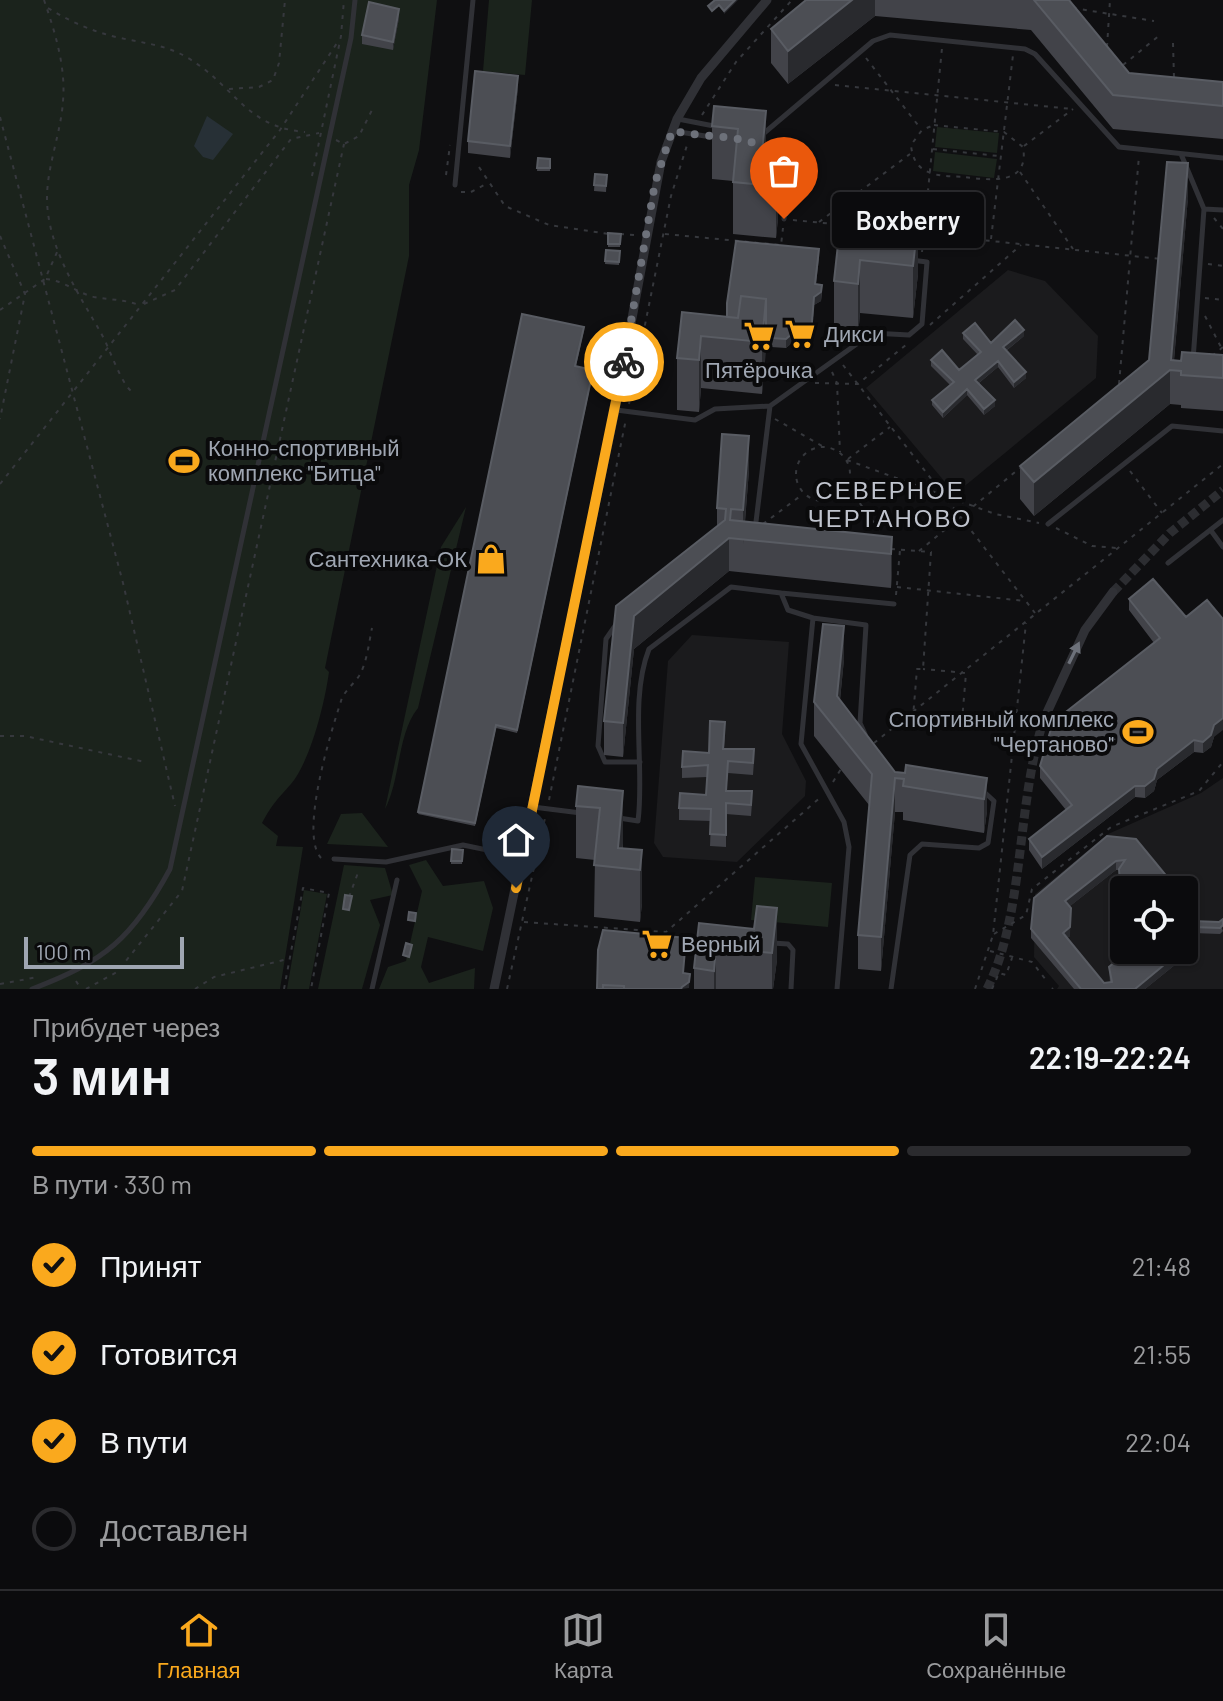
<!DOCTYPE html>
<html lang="ru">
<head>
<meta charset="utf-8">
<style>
  :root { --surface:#0b0b0d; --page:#141416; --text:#f1f3f6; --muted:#9a9b9d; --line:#2b2b2e; --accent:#faa91d }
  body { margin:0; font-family:Barlow,sans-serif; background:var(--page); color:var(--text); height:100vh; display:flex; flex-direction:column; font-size:30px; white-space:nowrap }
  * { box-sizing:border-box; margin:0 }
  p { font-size:26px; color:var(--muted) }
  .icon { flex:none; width:44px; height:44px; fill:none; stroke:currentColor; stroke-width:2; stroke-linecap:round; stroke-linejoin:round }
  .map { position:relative; height:989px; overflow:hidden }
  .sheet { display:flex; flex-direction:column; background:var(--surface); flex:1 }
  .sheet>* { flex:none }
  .fabs { position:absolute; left:1110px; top:876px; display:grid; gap:16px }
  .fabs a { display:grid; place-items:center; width:88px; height:88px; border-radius:8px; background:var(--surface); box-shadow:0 2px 6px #0004,0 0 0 2px var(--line); font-size:40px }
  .scale { position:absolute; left:24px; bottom:20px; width:160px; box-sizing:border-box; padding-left:8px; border:4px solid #9fa6b2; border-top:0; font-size:22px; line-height:28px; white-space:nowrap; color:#9fa6b2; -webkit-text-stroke:6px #0a0a0b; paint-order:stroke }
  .pin { position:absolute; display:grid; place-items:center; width:68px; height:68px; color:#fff; margin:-82px -34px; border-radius:50% 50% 50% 0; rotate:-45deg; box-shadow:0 0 8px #0007 }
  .pin .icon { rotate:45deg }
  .courier { position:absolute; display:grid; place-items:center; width:80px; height:80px; margin:-40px; border:6px solid #faa91d; border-radius:50%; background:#fff; color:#222; box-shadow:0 2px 10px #0007 }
  .bubble { position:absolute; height:56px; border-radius:8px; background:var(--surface); box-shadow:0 2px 6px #0004,0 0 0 2px var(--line); font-size:26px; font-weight:600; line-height:56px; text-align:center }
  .head em { font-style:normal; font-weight:600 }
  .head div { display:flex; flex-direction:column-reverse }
  .head { display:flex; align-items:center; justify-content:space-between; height:136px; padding:0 32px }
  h1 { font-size:52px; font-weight:600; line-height:60px }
  .bar { display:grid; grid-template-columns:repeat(4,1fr); gap:12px 8px; align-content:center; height:96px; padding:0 32px }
  .bar i { height:10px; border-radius:6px; background:var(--line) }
  .bar .active { background:var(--accent) }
  .bar p { grid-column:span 4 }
  ol { padding:0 32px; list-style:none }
  li { display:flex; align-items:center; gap:24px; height:88px }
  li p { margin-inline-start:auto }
  li .icon { padding:8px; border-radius:50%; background:var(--accent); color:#111; stroke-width:4 }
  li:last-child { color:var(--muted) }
  li i { width:44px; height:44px; border:4px solid var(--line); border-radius:50% }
  .dock { display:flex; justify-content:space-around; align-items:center; height:112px; border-top:2px solid var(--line); background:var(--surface); font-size:22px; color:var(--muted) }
  .dock a { display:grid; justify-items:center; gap:4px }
  .dock .active { color:var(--accent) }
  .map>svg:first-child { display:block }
</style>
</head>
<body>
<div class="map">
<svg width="1223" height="989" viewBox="0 0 1223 989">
  <rect width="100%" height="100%" fill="#0f0f11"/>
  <path fill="#1b1b1d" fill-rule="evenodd" d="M1008,270L1045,281L1098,336L1096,378L955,494L866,388Z
    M692,635L789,642L782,734L806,781L805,796L737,862L663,857L654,843L668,661Z
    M1223,778V989H1057L1059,986L1034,957L1035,894L1108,834L1201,793ZM1124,890H1184V950H1124Z"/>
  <path fill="#1b231c" d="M0,0H437L419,150L409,185V256L325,668L329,672C325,702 311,760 291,784C277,800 273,803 262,823L278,836L276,846L303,847L280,989H0Z
    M489,0H532L525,75L483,71Z
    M937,127L999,133L997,153L935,147Z
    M935,152L997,159L994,178L933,171Z
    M466,507L418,708C397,734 401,778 385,809L441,547Z
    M362,813L388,847L327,844L341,814Z
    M426,860L443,886L484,881L493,908L483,951L428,937L421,967L429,983L475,968L474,989H379L388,967L406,961L422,891L409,865Z
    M344,865L385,868L393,895L370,900L380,925L362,989H318Z
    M755,877L832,883L828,927L751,920Z
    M304,890L327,894L309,989H287Z"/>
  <path fill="#273036" d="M207,116L233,134L213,160L203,157L194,146Z"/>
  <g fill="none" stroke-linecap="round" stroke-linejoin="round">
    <path stroke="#2c2d31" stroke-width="9" stroke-dasharray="9 4.5" stroke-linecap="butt" d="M1113,592L1170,533L1223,490
      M987,989C1025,914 1016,804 1044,719"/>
    <path stroke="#36383d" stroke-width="2" stroke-dasharray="4 6" stroke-linecap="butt" d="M44,0C55,32 66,67 63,101C61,133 47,166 47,198C47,246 78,293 101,333C110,349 120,381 131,391
      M48,8C69,21 91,31 116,37C141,43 165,44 188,58C235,86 245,127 305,132
      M1073,8L1154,21
      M1173,43L1174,78
      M1107,47L1110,0
      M866,58L921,129
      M1123,65L1160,35
      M835,85L1072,109
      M229,89L259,87L273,80L279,63L285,0
      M702,115L736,62L792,0
      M0,117L123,583L175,806
      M934,125L1004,132L1023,147C1030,186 989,180 964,177C953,176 937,177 926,171C916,166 912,156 911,145L922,130Z
      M336,140L344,144L359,136L373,108
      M1024,146L1073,109
      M933,149L998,156
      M479,167L505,206L549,225L609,234
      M1020,172L1073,249
      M446,175L450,145
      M312,176L341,36L344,0
      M461,192H471L488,183
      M1214,218L1223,229
      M793,220L894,230
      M819,222L910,154
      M916,233L1161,259
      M620,234L635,235
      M665,234L781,245L783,228
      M0,236L25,294L0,419
      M991,239L1013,55
      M922,252L942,48
      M1208,264L1223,266
      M46,279C65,281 77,293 94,297C110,300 123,299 139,305
      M1205,298L1223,300
      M144,304L175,290L291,139L319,133
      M0,310L45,279L58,250
      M1205,316L1223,351
      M930,325L1021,245
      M1212,356L1223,347
      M843,365L1035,613
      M832,372L837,383L840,452
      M815,383L858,384L907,344
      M1119,384L1139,156
      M629,404L671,196L688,142
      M775,419L822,446
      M796 474a27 27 0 1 1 54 0a27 27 0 1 1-54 0Z
      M848,459L890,427
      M847,460L995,514L1039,523
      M1130,471L1162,513
      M0,484L280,130L339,40
      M848,487L883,535
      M763,524L803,494
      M1056,528L1092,546L1117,548
      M891,549L931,552L923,669H917L913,717L962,721L966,673L923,669
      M919,551L1020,468
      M897,587L1025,601
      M896,595L900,550
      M964,721L1013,726
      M0,736H25L145,762
      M874,743L1223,464
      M833,782L841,769
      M549,800L626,419
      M321,858C299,834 331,732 341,701C344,691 353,685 359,676C367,663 369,642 372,628
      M349,897L359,870
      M524,922L666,932L822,796
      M994,934L1026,915L1032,889L1111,827L1199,791L1223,762
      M990,951L1032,962L1046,980
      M76,981L81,989
      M0,984L38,977
      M86,989L117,972L182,891L344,144
      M195,989L214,977L288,959
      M284,989L303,888L329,893L311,989
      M507,989L545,818
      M975,989L993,935L1026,623
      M992,989L999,973L1006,975L1012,958
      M1052,989L1053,988"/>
    <path stroke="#303136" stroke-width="5" d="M678,119L719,127
      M673,131L718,138
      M763,134L873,41L890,35L1025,49L1035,54L1119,147L1223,158
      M760,145C792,157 788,190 784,219
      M1181,154L1204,209L1223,210
      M455,185L473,0
      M1193,360L1204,209
      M770,406L872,333L909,335L922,324L927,262L911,260
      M616,410L695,420L715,409L770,406L755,530
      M1048,524L1172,426L1223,431
      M1212,532L1223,547
      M1168,563L1223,520
      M781,593L894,604
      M813,618L866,625L860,723L865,734
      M617,623L606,639L598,746L605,762H640
      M533,807L581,813
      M619,818L638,821C645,768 629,700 649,649L731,587L781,593L788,610L813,618L801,744L844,822L849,847L837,989
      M334,859L386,862L463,845L521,857
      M772,943L788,944L793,950L791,989
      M32,989C104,962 133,938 170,869L351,38L355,0
      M372,989L397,880
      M891,989L910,855L922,844L979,848L988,843L994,801L982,790"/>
    <path stroke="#303136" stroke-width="9" d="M1044,719L1085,630L1113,592
      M494,989L615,410L661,162L677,119L701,78L767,0"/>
  </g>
  <path fill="#424349" d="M806,0H1069L1129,73L1223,82V139L1113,129L1031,30L875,16L788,84L771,63V29Z
    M399,18L393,50L362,44V35Z
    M518,88L510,158L468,153V141Z
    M766,111V164L778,166V218L776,238L733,234V181L712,179V126Z
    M538,158L550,159V171H537Z
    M595,174L607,175L606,192L594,191Z
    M1188,197L1174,361H1181L1223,355V411L1181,408V405L1170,404L1034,516L1020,499V466L1149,360Z
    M896,219L918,274L913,318L860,313L858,336L834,334V281L839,235L893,241Z
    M621,234L620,247H608V244Z
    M606,250L620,251L619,265L605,264Z
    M819,258L816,284L822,293L821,301L814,305L811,343L793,342L786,348L771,347L766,340L762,394L701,388L699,412L677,410V358L682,312L727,317Z
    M584,330L576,366L593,373L517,733L496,728L475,826L418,814Z
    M963,333L991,343L1024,336L1006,351L1026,378L1014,388L998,367L979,383L995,406L984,415L967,395L943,418L932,405V400L950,385L931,366V360L959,370L978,355L963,339Z
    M749,470L745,522L892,537V570L891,588L729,571L634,649L623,757L604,755V721L616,606L717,526V508Z
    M1153,579L1214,737L1211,747L1203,753L1194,752L1157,780L1154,791L1145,798L1135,797L1042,869L1029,850V839L1066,810L1040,778V766L1154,643L1129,610V599Z
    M844,659L840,700L895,772L987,778V811L984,833L903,820V812H895L881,971L858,969V935L869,805L814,736V702Z
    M725,734L724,749L754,761L753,775L728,773L726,791L752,803L751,816L726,814V847L710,846L711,821L679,820V808L706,795L707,777L682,778V767L709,753Z
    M623,791V848L642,850V903L640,922L594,917L595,860L576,858V806Z
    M1107,836L1178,890H1124V892L1123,890L1120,892L1119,870H1116L1070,906V936L1067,938L1104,983H1110L1109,967L1131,959L1138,961L1194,921L1219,922L1223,931L1220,934L1193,933V932L1191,952L1145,989H1074L1031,938V929Z
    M463,850L462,864H451V861Z
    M699,923L754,929L777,960L773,989H694V968Z"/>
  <path fill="#292a2e" d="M735,0H738L724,14V11Z
    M852,0H875V16L788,84V51Z
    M399,9V18L393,50V42Z
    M518,76V88L510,158V146Z
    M766,111V163L764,185L761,164Z
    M1188,163V197L1173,370L1171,360Z
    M778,166V218L776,238V186Z
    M918,221V274L913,318V266Z
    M860,260V313L858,336V284Z
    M822,285L821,301L814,305L811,343L814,297Z
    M766,299V351L762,394V342Z
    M1024,330V336L1003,353V347Z
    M793,333V342L786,348V339Z
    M701,336V388L699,412V360Z
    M998,361V367L975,386V380Z
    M1170,370V404L1034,516V482Z
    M1026,372V378L1014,388V382Z
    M967,389V395L943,418V412Z
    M995,400V406L984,415V409Z
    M749,436V470L743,544V510Z
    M892,537V570L891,588V554Z
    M729,538V571L634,649L623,757V723L634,616Z
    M844,626V659L837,729V696Z
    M1223,718V730L1214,737L1211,747L1203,753V742L1214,725Z
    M1194,740V752L1157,780L1154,791L1145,798V786L1157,769Z
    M895,778V812L881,971V937Z
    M987,778V811L984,833V799Z
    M1135,786V797L1042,869V857Z
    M623,791V843L621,868L618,848Z
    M642,850V903L640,922V870Z
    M1116,861V870L1065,910V901Z
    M1123,882V890L1120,892V884Z
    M777,908V960L773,989H772V953Z
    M1071,908L1070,936L1063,941V933Z
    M1194,909L1191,952L1145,989H1135L1182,950H1184Z
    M716,947V989H714V971Z
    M690,974L689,988L681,989L682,987Z"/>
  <path fill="#4c4e54" stroke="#595c63" stroke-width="2" d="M715,0H735L724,11L719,5L712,11L708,6Z
    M806,0H852L788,51L771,29Z
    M1034,0H1069L1129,73L1223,82V106L1113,95Z
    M369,2L399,9L393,42L362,35Z
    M475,71L518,76L510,146L468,141Z
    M714,106L766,111L761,164L778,166L776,186L733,182L738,129L712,126Z
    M538,158L550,159V168H537Z
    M1167,162L1188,163L1171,360L1181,361L1182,352L1223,355V378L1181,375V371L1170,370L1034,482L1020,466L1149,360Z
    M595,174L607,175L606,186L594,185Z
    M896,219L918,221L913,266L860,260L858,284L834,281L839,235L893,241Z
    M608,233L621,234L620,244H608Z
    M736,241L819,249L815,284L822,285L821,292L814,297L811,334L793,333L786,339L771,338L766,331V299L741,296L738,318L727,317V303Z
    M606,250L620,251L619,262L605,261Z
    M741,296L766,299L762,342L701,336L699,360L677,358L682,312L738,318Z
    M522,314L584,327L575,366L593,370L517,730L496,725L475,823L418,812Z
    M1015,320L1024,330L1003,347L1026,372L1014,382L998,361L975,380L995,400L984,409L967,389L943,412L932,400L954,382L931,360L942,350L959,370L981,352L963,333L975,323L991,343Z
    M722,434L749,436L743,510L731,509L730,520L892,537L891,554L729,538L634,616L623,723L604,721L616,606L725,520L726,509L717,508Z
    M1153,579L1186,617L1207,600L1223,619V718L1214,725L1211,735L1203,742L1194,740L1157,769L1154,779L1145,786H1135L1042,857L1029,839L1072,805L1040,766L1053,722L1160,638L1129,599Z
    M823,624L844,626L837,696L895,772L905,773L906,765L987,778L984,799L903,786L904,779L895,778L881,937L858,935L872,774L814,702Z
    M710,721L725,722L723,749H754L753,763L728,761L726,791H752L751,805L726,803V835L710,834L711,809L679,808L680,793L706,795L708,765L682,767L683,751L709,753Z
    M578,786L623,791L618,848L642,850L640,870L594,865L600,808L576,806Z
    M1107,836L1136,839L1178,890H1148L1146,888L1143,890H1125L1127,887L1123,882L1120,884L1119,869L1125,860L1116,861L1065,901L1071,908L1070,927L1063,933L1104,983L1112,982L1109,967L1123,955L1131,959L1135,957L1138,961L1152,950H1182L1135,989H1081L1031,929L1034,898Z
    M452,849L463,850L462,861H451Z
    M345,895L352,896L349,910L343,909Z
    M1184,897L1194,909L1191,943L1184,949Z
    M757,906L777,908L772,953L716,947L714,971L694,968L699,923L754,929Z
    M409,912L416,913L415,921L408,920Z
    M1223,919V925L1220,928L1193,927V921L1219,922Z
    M603,930L686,938L683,973L690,974L689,982L682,987L681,989H624V986L603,985V989H597L598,950Z
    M406,943L412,945L409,957L403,955Z
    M603,985L624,986V989H603Z"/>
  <defs><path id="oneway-solid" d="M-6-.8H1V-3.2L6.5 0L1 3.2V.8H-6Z" transform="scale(2)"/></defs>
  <use fill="#6d717a" href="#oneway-solid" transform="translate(1074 653) rotate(-64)"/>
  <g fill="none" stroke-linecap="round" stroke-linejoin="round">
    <path stroke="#6d717a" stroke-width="8" stroke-dasharray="0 14.4" d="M624,362L655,183L672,131C740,143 797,126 784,219"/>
    <path stroke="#faa91d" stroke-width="10" d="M516,888L624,362"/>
  </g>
  <defs>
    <g id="supermarket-bare" transform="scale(2.4)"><path d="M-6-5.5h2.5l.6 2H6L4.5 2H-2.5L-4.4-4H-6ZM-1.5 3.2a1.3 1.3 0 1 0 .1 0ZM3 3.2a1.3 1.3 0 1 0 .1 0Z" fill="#faa91d" stroke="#0a0a0b" stroke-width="2.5" paint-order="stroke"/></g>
    <g id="stadium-bare" transform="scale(2.4)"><path d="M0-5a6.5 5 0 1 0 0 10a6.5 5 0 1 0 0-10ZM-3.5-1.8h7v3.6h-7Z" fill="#faa91d" stroke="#0a0a0b" stroke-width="2.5" paint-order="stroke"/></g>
    <g id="shop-bare" transform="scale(2.4)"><path d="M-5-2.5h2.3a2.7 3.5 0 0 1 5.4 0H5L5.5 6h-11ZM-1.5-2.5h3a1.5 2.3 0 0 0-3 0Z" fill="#faa91d" stroke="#0a0a0b" stroke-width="2.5" paint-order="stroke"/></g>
  </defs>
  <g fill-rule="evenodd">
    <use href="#supermarket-bare" x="800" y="334"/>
    <use href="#supermarket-bare" x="759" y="336"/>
    <use href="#stadium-bare" x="184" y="461"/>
    <use href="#shop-bare" x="491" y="559"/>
    <use href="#stadium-bare" x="1138" y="732"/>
    <use href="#supermarket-bare" x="657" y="944"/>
  </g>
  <g text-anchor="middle" stroke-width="8" stroke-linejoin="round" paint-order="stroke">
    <g font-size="22" fill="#9fa6b2" stroke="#0a0a0b" text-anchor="start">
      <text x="824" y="342">Дикси</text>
      <text x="759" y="378" text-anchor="middle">Пятёрочка</text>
      <text x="208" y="456">Конно-спортивный<tspan x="208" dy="25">комплекс "Битца"</tspan></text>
      <text x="467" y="567" text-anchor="end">Сантехника-ОК</text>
      <text x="1114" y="727" text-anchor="end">Спортивный комплекс<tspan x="1114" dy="25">"Чертаново"</tspan></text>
      <text x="681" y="952">Верный</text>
    </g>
    <g font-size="24" letter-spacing="2" fill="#c0c4ce" stroke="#0a0a0b">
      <text x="890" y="499">СЕВЕРНОЕ<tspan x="890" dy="28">ЧЕРТАНОВО</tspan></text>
    </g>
  </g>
</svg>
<div class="fabs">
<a><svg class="icon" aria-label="locate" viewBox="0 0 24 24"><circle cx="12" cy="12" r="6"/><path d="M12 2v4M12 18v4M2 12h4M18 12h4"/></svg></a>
</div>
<div class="scale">100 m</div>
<div class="pin" style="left:784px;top:219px;background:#ea580c"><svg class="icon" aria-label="bag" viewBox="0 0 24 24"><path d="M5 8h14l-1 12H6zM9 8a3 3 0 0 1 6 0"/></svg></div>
<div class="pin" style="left:516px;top:888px;background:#1f2937"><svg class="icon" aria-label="home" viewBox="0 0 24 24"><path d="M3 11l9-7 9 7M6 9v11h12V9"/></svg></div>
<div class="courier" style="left:624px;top:362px"><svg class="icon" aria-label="bike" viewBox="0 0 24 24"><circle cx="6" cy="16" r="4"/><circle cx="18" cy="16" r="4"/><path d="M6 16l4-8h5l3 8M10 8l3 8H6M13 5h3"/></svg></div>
<div class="bubble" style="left:832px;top:192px;width:152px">Boxberry</div>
</div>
<section class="sheet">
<div class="head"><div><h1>3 мин</h1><p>Прибудет через</p></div><em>22:19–22:24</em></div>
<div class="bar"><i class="active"></i><i class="active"></i><i class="active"></i><i></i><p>В пути · 330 m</p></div>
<ol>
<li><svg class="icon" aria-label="check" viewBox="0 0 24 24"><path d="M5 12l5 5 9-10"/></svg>Принят<p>21:48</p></li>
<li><svg class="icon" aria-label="check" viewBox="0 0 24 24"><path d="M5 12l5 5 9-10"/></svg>Готовится<p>21:55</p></li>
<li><svg class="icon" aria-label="check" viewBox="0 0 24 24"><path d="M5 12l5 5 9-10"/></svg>В пути<p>22:04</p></li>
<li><i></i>Доставлен</li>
</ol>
</section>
<nav class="dock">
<a class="active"><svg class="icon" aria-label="home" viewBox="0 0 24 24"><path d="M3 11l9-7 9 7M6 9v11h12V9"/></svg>Главная</a>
<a><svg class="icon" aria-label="map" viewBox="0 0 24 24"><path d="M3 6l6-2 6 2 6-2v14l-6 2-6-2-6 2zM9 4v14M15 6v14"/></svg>Карта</a>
<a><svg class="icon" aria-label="saved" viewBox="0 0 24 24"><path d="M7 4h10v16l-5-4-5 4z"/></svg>Сохранённые</a>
</nav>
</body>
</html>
